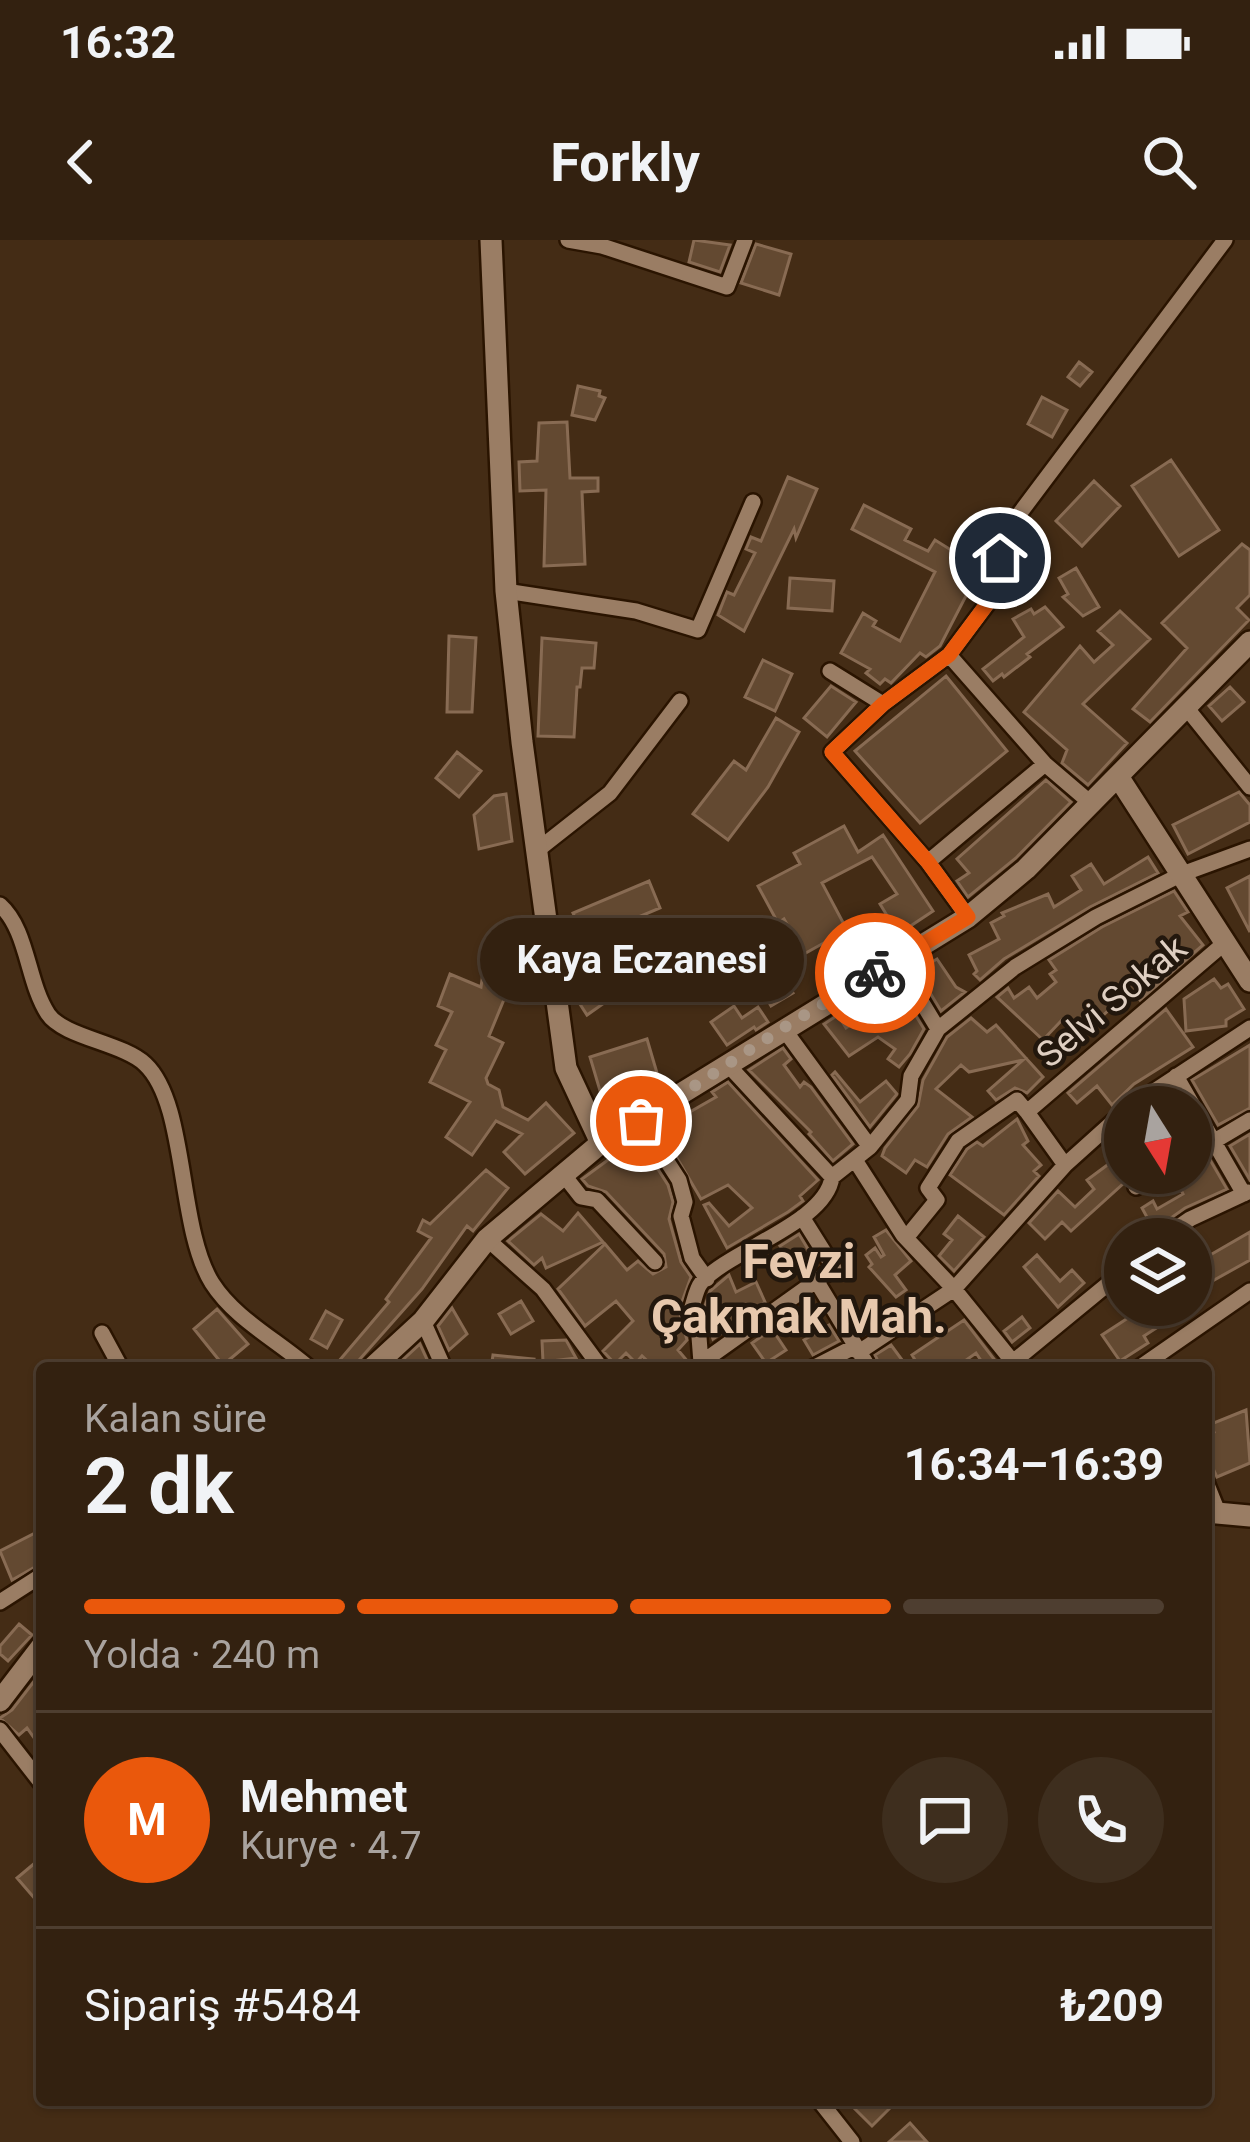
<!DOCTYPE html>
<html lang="tr">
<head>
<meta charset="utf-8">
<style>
  :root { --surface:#332110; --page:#3e2e1e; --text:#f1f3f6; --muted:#a9a39f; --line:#4e3e30; --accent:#ea580c }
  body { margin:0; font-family:Roboto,sans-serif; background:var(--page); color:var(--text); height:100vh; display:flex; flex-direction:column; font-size:45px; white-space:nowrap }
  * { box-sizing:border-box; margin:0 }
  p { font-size:39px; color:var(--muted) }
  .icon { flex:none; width:66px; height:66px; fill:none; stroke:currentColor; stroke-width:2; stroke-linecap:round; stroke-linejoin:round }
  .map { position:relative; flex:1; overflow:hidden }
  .details { position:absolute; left:36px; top:1122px; width:1176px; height:744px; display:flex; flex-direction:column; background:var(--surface); border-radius:12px; box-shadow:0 3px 9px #0004,0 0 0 3px var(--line) }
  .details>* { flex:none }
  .needle { width:78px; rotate:169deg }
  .buttons { position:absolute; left:1104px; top:846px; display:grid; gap:24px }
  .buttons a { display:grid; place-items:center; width:108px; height:108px; border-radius:50%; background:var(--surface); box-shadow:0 3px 9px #0004,0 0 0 3px var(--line); font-size:60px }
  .pin { position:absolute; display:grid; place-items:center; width:102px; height:102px; color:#fff; margin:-51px; border:6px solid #fff; border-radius:50%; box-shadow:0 3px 12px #0007 }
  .courier { position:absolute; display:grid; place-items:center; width:120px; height:120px; margin:-60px; border:9px solid #ea580c; border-radius:50%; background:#fff; color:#222; box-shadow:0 3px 15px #0007 }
  .bubble { position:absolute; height:84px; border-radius:42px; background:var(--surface); box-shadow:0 3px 9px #0004,0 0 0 3px var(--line); font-size:39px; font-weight:700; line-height:84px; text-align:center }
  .summary em { font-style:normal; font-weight:700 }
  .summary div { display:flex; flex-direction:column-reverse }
  .summary { display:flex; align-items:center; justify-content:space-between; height:204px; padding:0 48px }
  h1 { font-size:78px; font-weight:700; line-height:90px }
  .bar { display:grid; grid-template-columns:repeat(4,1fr); gap:18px 12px; align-content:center; height:144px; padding:0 48px }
  .bar i { height:15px; border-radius:9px; background:var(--line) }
  .bar .current { background:var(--accent) }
  .bar p { grid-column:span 4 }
  .line { display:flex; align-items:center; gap:30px; padding:0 48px; border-top:3px solid var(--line) }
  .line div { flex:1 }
  .round { display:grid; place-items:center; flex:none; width:126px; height:126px; border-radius:63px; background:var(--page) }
  .status { display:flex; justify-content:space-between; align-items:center; height:84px; padding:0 60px; background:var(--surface); direction:ltr }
  .status svg { height:33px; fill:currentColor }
  header { display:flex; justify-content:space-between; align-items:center; height:156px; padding:0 48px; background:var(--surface); font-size:54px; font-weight:700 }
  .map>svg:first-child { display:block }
</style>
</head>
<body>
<div class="status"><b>16:32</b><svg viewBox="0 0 49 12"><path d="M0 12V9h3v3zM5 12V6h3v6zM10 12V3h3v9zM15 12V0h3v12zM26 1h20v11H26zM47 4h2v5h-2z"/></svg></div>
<header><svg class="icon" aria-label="back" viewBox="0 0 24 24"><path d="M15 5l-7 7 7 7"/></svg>Forkly<svg class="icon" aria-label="search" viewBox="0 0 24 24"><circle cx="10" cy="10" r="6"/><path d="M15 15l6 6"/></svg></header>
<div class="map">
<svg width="1250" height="1902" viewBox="0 0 1250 1902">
  <rect width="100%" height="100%" fill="#442c15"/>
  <path fill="#634931" stroke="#886b53" stroke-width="3" d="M694,0L730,5L720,32L689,22Z
    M756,4L791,14L779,55L741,43Z
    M1079,122L1092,132L1080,146L1068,137Z
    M578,146L600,151L599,156L605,158L595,180L572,175Z
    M1042,157L1067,170L1052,197L1028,184Z
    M567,182L570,238H598V251L582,252L585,324L544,326L546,250L520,251L519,222L537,221L539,183Z
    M1171,220L1219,290L1179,316L1132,246Z
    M788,237L817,249L796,298L794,289L744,391L718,375L727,352L734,355L755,313L746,309L751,297L761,301Z
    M1094,241L1120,266L1082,306L1056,281Z
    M864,265L911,289L905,300L928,311L935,300L972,323L975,318L990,328L976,354L969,350L940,406L926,417L920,413L891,443L885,439L880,444L866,433L870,429L841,413L863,373L876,381L873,386L900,401L935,332L852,289Z
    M1242,304L1250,310V355L1237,368L1249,380L1150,482L1133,469L1187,408L1162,383Z
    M1076,328L1099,367L1083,376L1063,357L1068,354L1059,338Z
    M790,338L834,341L832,371L788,368Z
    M1045,367L1063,387L1027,414L1030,417L1004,437L1002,434L993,441L983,429L1024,397L1013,379L1031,369L1034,374Z
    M1120,371L1150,399L1083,464L1127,503L1088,545L1062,523L1067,510L1024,472L1080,406L1094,422L1113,405L1098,391Z
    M449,396L476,398L472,472H447Z
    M542,398L596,403L594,428H582L580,447H577L574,497L538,496Z
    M763,420L792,434L775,471L745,457Z
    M946,436L1007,511L920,583L855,511Z
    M831,446L856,462L827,497L804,478Z
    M1230,447L1244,462L1222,481L1209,466Z
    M776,478L799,492L768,547L728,600L693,574L734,521L746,530Z
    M457,512L481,531L459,557L436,538Z
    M1046,540L1071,562L1016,618L968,657L957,641L969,633L957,619Z
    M1239,552L1250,565V582L1188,614L1173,585Z
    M506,554L512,601L479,609L474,575L494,556Z
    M844,586L858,612L883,595L933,671L876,709L868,697L891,682L880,664L897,654L872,617L822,643L847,690L804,714L784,679L778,683L758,646L800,624L794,613Z
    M1148,617L1158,633L1090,667L1004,719L980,740L974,734L977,731L969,715L999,699L991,683L1004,676L1002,673L1048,654L1054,667L1081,650L1072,636L1091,624L1104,644Z
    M1250,636V692L1227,648Z
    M649,641L660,668L629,681L643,701L598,727L617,754L587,775L571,750L581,742L572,706L586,702L573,673Z
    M1174,651L1188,672L1180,676L1203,705L1140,760L1135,754L1116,771L1112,767L1079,798L1062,780L1043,800L997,757L1008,748L1014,758L1029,747L1037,758L1056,742L1050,734L1056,730L1049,720L1102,687Z
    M697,701L718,731L677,759L656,730Z
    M766,707L793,753L771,766L744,720Z
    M485,719L536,726L535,734H503L500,755L505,757L489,796L503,803L486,838L488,844L499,850L503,867L528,880L546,863L574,893L525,934L504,912L522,894L496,881L472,915L446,897L470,862L430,842L446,810L436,805L452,772L438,766L450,734L481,747Z
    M937,719L956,747L965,752L941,771L917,731Z
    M1214,739L1221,748L1228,744L1244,769L1226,780V786L1186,791L1184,759Z
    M894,740L924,789L910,814L899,827L888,819L895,809L878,797L849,816L824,784L838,775L846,788L876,769L868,756Z
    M734,766L742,778L758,767L768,782L756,790L754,787L727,805L711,782Z
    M1166,769L1193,807L1134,844L1112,865L1097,846L1077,863L1068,853Z
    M971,778L987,792L996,785L1043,837L1027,853L1015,848L996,860L988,851L1023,820L969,832L961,825L936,849L972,877L948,894L927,927L915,920L906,933L882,916L885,908L918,866L923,840L947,797Z
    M647,799L657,833L619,844L626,865L606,871L590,817Z
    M1250,805V868L1218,885L1192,840Z
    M783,808L791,819L784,825L800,847L804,842L811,847L853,904L833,921L809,894L811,892L749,830Z
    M835,832L860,862L886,841L897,854L870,887L832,835Z
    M728,842L818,940L800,956L803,961L788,972L727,1008L704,965L709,963L729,986L752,968L728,945L701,959L660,889L716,857L712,852Z
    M1017,879L1028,901L1023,905L1041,925L1034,931L1039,936L1004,975L950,935L967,909L977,902L983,906Z
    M1125,887V942L1071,991L1062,982L1045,999L1029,983L1058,951L1075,967L1094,949L1087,940L1110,923L1107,918L1116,914L1108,902Z
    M1250,894V940L1230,906Z
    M638,898L668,945L673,962L669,979L681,1022L691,1037L679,1070L687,1100L678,1110L689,1123L683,1128H655L642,1116L636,1123L626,1113L615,1124L603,1111L633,1081L616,1061L585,1086L558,1049L605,1004L627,1030L638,1021L653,1034L666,1027L664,1014L606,952L588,946L582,939Z
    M1209,918L1227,949L1185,968L1154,990L1142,968L1153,961L1157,969L1183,954L1176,940Z
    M486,930L508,948L473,991L467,986L422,1049L352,1128H333L389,1062L386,1059L431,998L418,991L423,980L430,984Z
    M578,973L603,1002L546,1028L542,1018L534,1025L508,1001L541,974L563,991Z
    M958,976L984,997L954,1031L939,1016L952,1000L944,994Z
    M886,990L911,1021L895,1035L906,1050L896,1057L869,1027L872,1024L866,1015L875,1008L881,1017L884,1015L874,997Z
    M1250,992V1020L1191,1053V1026Z
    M799,994L811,1014L794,1027L780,1006Z
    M1037,1015L1060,1041L1072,1030L1084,1043L1058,1067L1024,1027Z
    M729,1035L736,1052L756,1042L765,1062L713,1099L704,1069L710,1051Z
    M521,1061L533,1081L511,1094L499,1074Z
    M1148,1065H1192L1144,1096L1148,1103L1120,1121L1102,1095Z
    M452,1068L467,1094L449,1110L438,1086Z
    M217,1069L248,1104L223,1125L194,1089Z
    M326,1071L342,1080L327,1108L311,1099Z
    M1022,1077L1030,1088L1012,1102L1004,1091Z
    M964,1080L997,1123L986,1128L976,1113L955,1128H920L912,1115Z
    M829,1085L839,1101L813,1115L804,1100Z
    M772,1089L786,1110L766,1123L752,1103Z
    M566,1100L576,1118L543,1122L542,1101Z
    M420,1104L431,1128H394Z
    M891,1105L908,1128H881L875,1115Z
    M493,1115L534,1119L533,1128H491Z
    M1246,1170L1250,1223L1217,1237L1206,1213V1195L1214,1192L1211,1184Z
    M37,1292L42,1302V1323L12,1340L0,1311Z
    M19,1384L32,1395L8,1421L0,1414V1406Z
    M42,1431V1509L27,1488L19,1495L0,1478L12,1470Z
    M42,1617V1667L17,1638Z
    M860,1860H898L872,1886L853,1867Z
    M910,1883L927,1902H889Z"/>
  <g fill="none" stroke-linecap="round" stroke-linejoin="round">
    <g stroke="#2a1400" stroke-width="20">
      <path id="minor" d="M568,0L602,6L727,47L745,0
        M506,351L636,371L698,390L753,262
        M830,431L883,464
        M1185,466L1250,547
        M1045,524L1093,565
        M535,612L610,553L680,461
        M928,622L1045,524L949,415
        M0,665C28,690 27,742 48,774C63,797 123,803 145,824C188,864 177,987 212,1043C235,1079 277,1100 309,1128
        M968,677L928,622L832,512L883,464L949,415L1005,340L1000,318L1020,273L1225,0
        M897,721L938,789
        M783,788L870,907
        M729,826L832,937
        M1176,836L1244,954
        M1130,867L1250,788
        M1027,872L1065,925
        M641,881L679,940L685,962L681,976L692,1018L707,1039
        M1191,915L1250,880
        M855,920L903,995L954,1049L1013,1122L1023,1128
        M563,934L581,957L597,960L655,1022
        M1136,947L1160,933
        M906,998L937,960L928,948L958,901L1017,860L1027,872L1227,701
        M487,999L543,1049L601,1128
        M1161,999L1190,979L1248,952
        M817,1042L869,1128
        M423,1081L444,1128
        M102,1093L121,1128
        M701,1123L834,1028L802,977
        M1008,1126L1125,1030
        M705,1128L701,1123L698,1084L691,1070C694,1062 696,1049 701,1043C729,1010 826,983 832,937L870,907L908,860L911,836L938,789L1015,727L1096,677L1182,634L1250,609
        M813,1128L852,1108L859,1112L954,1049L1065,925L1125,871
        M1139,1128L1250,1051
        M1206,1242L1218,1272
        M0,1362L42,1335
        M0,1490L42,1544
        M819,1860L852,1902"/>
    </g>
    <g stroke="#2a1400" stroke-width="26">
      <path id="tertiary" d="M491,0L506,351L522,502L566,828L601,903
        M1119,538L1250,741
        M372,1128L423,1081L487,999L601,903L968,677L1026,629L1250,402
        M1206,1272L1250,1276
        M0,1461L42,1406"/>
    </g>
    <use href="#minor" stroke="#9a7d64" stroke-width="15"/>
    <use href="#tertiary" stroke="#9a7d64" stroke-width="21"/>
  </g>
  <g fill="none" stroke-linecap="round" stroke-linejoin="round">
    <path stroke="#a99685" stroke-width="12" stroke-dasharray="0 21.6" d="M641,881L783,788L875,733"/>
    <path stroke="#ea580c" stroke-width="15" d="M875,733L968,677L928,622L832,512L883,464L949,415L1005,340L1000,318"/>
  </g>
  <g text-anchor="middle" stroke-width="9" stroke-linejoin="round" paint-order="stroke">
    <g font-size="36" fill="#dfcfc2" stroke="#22170d">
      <text transform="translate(1111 761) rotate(-40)" y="13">Selvi Sokak</text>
    </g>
    <g font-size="48" font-weight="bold" fill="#e7c8ad" stroke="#22170d">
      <text x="799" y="1038">Fevzi<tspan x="799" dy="55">Çakmak Mah.</tspan></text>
    </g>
  </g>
</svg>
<div class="buttons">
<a><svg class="needle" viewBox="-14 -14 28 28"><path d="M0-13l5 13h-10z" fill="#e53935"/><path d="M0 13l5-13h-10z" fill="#a9a39f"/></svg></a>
<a><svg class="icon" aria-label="layers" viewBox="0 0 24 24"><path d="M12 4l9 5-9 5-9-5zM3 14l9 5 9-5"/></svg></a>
</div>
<div class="pin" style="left:641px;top:881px;background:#ea580c"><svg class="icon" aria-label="bag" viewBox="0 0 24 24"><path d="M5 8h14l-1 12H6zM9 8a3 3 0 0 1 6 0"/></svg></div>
<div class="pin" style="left:1000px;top:318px;background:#1f2937"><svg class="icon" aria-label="home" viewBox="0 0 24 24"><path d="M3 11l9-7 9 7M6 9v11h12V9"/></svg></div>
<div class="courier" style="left:875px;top:733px"><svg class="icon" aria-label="bike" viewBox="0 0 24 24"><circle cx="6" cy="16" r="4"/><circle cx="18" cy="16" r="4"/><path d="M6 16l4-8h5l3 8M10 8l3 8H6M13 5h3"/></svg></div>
<div class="bubble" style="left:480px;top:678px;width:324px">Kaya Eczanesi</div>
<section class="details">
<div class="summary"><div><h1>2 dk</h1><p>Kalan süre</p></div><em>16:34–16:39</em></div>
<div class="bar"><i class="current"></i><i class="current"></i><i class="current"></i><i></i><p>Yolda · 240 m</p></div>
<div class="line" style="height:216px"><b class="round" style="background:var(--accent);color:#fff">M</b><div><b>Mehmet</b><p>Kurye · 4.7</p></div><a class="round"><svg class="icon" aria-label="chat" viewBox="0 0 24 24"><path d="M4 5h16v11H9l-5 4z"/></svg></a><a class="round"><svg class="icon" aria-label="phone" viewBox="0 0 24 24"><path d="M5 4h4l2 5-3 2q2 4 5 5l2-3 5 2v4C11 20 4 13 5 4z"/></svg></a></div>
<div class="line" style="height:156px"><div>Sipariş #5484</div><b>₺209</b></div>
</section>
</div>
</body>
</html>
